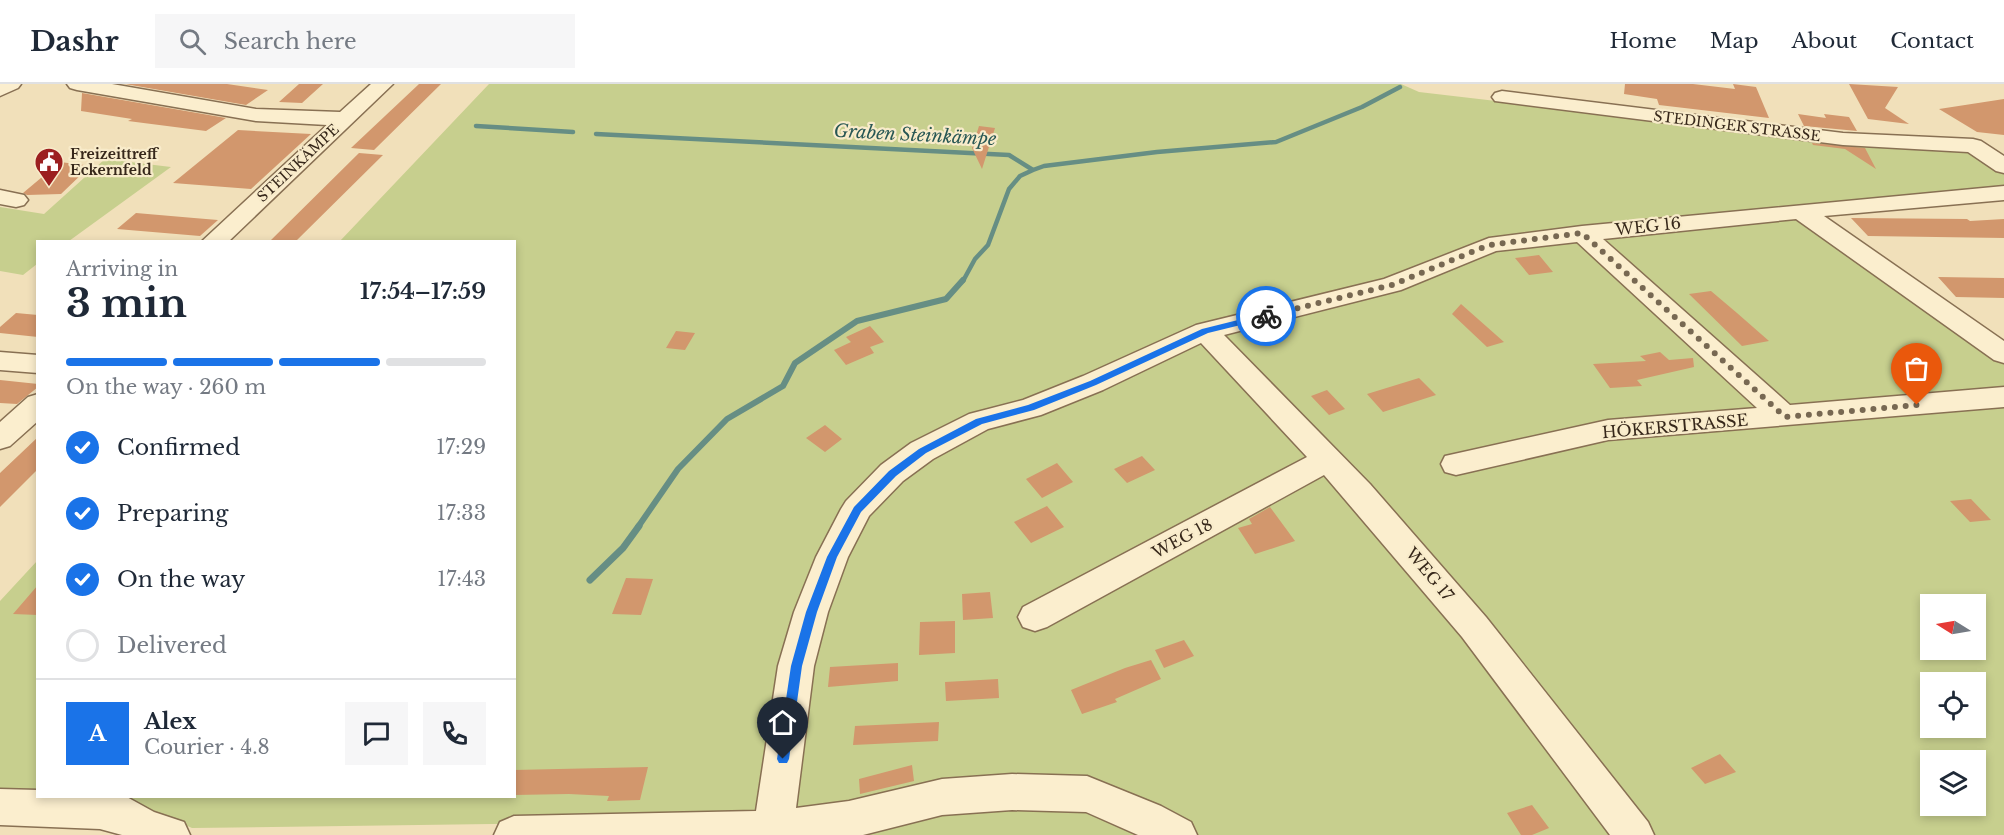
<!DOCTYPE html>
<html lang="en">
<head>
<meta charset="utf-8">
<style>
  :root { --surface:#fff; --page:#f6f6f7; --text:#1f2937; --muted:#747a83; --line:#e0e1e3; --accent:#1a73e8 }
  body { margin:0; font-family:"Libre Baskerville",serif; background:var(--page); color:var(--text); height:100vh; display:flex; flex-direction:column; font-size:22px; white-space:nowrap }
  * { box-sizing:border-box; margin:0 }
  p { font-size:20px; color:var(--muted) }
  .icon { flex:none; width:33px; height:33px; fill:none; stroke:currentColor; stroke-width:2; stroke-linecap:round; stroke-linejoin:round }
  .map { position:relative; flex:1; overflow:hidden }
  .sheet { position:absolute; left:36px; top:156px; width:480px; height:558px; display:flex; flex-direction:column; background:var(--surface); border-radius:0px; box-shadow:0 3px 9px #0003 }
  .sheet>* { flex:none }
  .needle { width:39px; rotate:281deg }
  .fabs { position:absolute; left:1920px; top:510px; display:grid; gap:12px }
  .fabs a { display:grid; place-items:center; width:66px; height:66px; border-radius:0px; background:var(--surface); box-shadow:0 3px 9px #0003; font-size:30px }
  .pin { position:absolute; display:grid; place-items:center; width:51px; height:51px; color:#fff; margin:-62px -26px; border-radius:50% 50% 50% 0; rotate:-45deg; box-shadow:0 0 6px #0007 }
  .pin .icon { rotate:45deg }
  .courier { position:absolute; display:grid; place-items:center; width:60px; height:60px; margin:-30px; border:4px solid #1a73e8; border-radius:50%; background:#fff; color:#222; box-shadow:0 2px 8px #0007 }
  .head em { font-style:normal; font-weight:800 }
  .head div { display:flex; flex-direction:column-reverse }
  .head { display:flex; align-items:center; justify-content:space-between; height:102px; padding:0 30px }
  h1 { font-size:39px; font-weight:800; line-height:45px }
  .bar { display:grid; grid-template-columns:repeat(4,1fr); gap:9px 6px; align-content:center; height:72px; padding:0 30px }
  .bar i { height:8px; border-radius:4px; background:var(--line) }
  .bar .active { background:var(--accent) }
  .bar p { grid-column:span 4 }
  .line { display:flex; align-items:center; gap:15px; padding:0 30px; border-top:2px solid var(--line) }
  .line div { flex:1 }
  .round { display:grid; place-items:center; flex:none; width:63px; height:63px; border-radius:0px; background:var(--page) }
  ol { padding:0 30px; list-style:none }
  li { display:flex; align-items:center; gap:18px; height:66px }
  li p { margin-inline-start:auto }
  li .icon { padding:6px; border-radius:50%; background:var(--accent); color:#fff; stroke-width:4 }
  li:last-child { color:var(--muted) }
  li i { width:33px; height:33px; border:3px solid var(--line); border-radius:50% }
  header { display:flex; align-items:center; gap:36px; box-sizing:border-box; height:84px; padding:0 30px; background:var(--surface); border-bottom:2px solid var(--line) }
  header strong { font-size:28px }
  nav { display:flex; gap:33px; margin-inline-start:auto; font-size:21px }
  .search { width:420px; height:54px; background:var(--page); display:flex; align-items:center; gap:15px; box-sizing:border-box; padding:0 21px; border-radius:0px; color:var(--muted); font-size:22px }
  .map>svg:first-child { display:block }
</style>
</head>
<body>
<header>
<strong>Dashr</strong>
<div class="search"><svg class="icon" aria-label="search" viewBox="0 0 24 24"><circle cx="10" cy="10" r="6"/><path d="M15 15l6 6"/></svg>Search here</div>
<nav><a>Home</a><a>Map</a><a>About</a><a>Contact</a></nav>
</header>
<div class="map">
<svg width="2004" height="751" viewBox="0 0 2004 751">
  <rect width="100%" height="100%" fill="#f1e0ba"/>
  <path fill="#c7cf8e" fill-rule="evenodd" d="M489,0H1401L1419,8L1877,62L1971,67L2004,90V103L1793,123L2004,273V751H646L650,738L192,744L124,714L63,713L514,712V158L340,157ZM1930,520H1976V566H1930ZM1930,598H1976V644H1930ZM1930,676H1976V722H1930Z
    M105,75L171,83L69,157L38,158L37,180L23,191L0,187V123L44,130Z
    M37,477V712L0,711V517Z"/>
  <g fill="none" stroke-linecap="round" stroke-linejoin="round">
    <path stroke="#668e84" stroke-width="4.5" d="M476,42L573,48
      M596,50L1009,71L1033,86L1020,92L1009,105L988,161L975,175L963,197
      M1033,86L1044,82L1157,68L1276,58L1362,23L1400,3"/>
    <path stroke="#668e84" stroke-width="6" d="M638,443L678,385L727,335L783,302L795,279L857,237L946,215L963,196"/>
    <path stroke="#668e84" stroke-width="7" d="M590,496L623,464L639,442"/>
  </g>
  <path fill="#d2976d" d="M125,0H227L268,6L246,21Z
    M299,0H323L302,19L279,18Z
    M419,0H441L374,66L351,64Z
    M1625,0H1693L1735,5L1733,0L1756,3L1769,34L1659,21L1657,15L1624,10Z
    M1849,0L1898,3L1885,24L1909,40L1868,35Z
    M82,9L226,34L206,47L128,37L132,35L81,27Z
    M2004,15V51L1977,48L1939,25Z
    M1798,30L1826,34L1824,30L1849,33L1857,47L1804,42Z
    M979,42L995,44L982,85L972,64Z
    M238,46L311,50L251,105L173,99Z
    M1812,59L1865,64L1876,85L1845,65L1813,61Z
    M359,69L383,71L295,158H269Z
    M60,78L84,81L79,86H86L61,110L27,111L23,109Z
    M136,129L194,134L218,136L200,152L117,145Z
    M1851,134L1967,135L1970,137L2004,135V154L1868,152Z
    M1539,171L1553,188L1529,191L1515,174Z
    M1938,193L2004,194V214L1956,213Z
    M1711,207L1737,229L1769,257L1742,262L1689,210Z
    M1461,220L1504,258L1487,263L1452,230Z
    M16,229L38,231V253L0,249V243Z
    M870,242L884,258L870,263L874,269L846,281L834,266L851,258L846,253Z
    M676,247L695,249L685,266L666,264Z
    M1660,268L1669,276L1693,274L1694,283L1637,296L1642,302L1610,304L1593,280L1646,277L1640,272Z
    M1419,294L1436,311L1383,328L1367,310Z
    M0,296L38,300V303L17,320L0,319Z
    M1327,306L1345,325L1329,331L1311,312Z
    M825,341L842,355L825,368L806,354Z
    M38,353V385L0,423V389Z
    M1142,372L1155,386L1127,399L1114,385Z
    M1057,379L1073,398L1042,414L1026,395Z
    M1971,415L1991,436L1970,438L1950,417Z
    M1047,422L1064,443L1031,459L1014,438Z
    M1270,423L1295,457L1255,470L1238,444L1252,440L1249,435Z
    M626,494L653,495L641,531L612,530Z
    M38,501V531L13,530Z
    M990,508L993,534L963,536L962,510Z
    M955,537V569L919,571L920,538Z
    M1184,556L1194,572L1164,584L1155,566Z
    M1151,576L1161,595L1115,615L1117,618L1082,630L1071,606L1125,584Z
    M898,579V597L828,603L830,583Z
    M998,595L999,614L946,617L945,598Z
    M939,638L938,657L853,661L855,642Z
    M1720,670L1736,688L1705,700L1691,684Z
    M912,681L914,697L860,710L859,695Z
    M648,683L640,716L607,717L609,712L569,710L514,711V686Z
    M1532,721L1549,744L1532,751H1521L1507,729Z"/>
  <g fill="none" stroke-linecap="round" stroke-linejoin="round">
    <g stroke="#887053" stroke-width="3">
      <path id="minor" d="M0,0H21L18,4L0,12Z
        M67,0H112L256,25L340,28L371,0H393L228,158H201L327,41L256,37L77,6L70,4Z
        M1502,7L1843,49L1973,55L1981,57L2004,72V89L1996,87L1968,68L1843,61L1495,17L1492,13L1495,9Z
        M2004,102V116L1824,132L2004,257V279L1994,276L1796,135L1603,155L1790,321L2004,303V323L1608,356L1456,391L1445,388L1441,380L1445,372L1608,336L1757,324L1577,158L1496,167L1401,206L1224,251L1370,400L1486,533L1648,738L1654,751H1610L1462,553L1324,391L1047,543L1035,547L1023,543L1018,533L1023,523L1307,373L1201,259L1103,306L1041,331L988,345L933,375L903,397L869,432L848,473L828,528L814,582L796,724L849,717L942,695L1012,690L1087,692L1161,722L1191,738L1197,751H1138L1086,728L1012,726L942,731L863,751H494L500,738L514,732L756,727L778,582L794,528L816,473L841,425L846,417L881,381L911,359L969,330L1023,316L1083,292L1196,241L1384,195L1489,154L1582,142Z
        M0,106L24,111L28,116L24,121L16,123L0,120Z
        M0,268L38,271V289L0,286Z
        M38,310V337L10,362L0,365V338L28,313Z
        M0,705L38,706V712H125L154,728L184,738L190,751H122L100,745L0,741Z"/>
    </g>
    <use href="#minor" fill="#fbeece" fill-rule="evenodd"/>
  </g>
  <path fill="#1a73e8" d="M1266,229L1270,232L1269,234L1208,249L1096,301L1034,326L982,340L926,369L896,392L861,428L837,473L817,528L802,582L789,675L787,679H779L777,675L791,582L806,528L827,473L854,423L889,387L919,365L976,335L1028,321L1090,297L1202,245Z"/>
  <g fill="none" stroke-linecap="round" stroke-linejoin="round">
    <path stroke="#776852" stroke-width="6" stroke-dasharray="0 10.8" d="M1266,232L1392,201L1489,161L1582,149L1785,333L1917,321"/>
  </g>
  <defs>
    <g id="civic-pin" transform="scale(1.5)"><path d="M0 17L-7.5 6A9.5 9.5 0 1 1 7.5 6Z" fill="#9c1f20" stroke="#f8ebca"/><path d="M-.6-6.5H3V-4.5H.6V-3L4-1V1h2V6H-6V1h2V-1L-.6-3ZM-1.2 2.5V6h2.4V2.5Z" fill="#fff"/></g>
  </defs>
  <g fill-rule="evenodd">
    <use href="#civic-pin" x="49" y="78"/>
  </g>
  <g text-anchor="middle" stroke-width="4.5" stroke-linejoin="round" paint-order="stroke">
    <g font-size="14" fill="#36271a" stroke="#f8ebca">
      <text transform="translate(1737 42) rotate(7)" y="5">STEDINGER STRASSE</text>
      <text transform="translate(298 79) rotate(-43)" y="5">STEINKÄMPE</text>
    </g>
    <g font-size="14" font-weight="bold" fill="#36271a" stroke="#f8ebca" text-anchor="start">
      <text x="70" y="75">Freizeittreff<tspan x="70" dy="16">Eckernfeld</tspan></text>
    </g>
    <g font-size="16" fill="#36271a" stroke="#f8ebca">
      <text transform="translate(1648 142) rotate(-6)" y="6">WEG 16</text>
      <text transform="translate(1675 342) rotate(-5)" y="6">HÖKERSTRASSE</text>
      <text transform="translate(1182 454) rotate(-28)" y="6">WEG 18</text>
      <text transform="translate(1430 490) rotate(50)" y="6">WEG 17</text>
    </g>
    <g font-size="18" font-style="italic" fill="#285754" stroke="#f8ebca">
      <text transform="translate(915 51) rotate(3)" y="6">Graben Steinkämpe</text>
    </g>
  </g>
</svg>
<div class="fabs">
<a><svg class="needle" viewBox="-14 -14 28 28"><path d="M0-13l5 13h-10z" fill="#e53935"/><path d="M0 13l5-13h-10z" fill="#747a83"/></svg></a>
<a><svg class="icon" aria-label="locate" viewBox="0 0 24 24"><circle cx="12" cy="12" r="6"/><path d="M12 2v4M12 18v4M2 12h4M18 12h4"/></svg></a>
<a><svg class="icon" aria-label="layers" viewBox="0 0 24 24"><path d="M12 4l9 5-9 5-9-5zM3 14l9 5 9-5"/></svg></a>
</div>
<div class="pin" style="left:1917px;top:321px;background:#ea580c"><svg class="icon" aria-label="bag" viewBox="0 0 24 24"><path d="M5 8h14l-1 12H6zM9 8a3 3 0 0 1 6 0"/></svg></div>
<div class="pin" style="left:783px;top:675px;background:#1f2937"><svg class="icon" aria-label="home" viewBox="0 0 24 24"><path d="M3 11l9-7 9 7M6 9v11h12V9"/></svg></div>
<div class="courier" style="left:1266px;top:232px"><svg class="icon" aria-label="bike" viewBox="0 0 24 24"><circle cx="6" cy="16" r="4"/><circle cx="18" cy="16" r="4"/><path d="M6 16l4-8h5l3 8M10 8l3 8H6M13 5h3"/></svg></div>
<section class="sheet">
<div class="head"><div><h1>3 min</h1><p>Arriving in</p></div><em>17:54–17:59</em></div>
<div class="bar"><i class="active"></i><i class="active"></i><i class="active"></i><i></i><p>On the way · 260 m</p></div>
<ol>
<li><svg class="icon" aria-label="check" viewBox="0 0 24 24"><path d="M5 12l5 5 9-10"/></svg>Confirmed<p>17:29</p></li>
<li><svg class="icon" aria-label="check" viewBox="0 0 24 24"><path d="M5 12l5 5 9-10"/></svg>Preparing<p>17:33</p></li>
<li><svg class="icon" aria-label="check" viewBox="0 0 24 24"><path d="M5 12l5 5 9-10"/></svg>On the way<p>17:43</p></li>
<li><i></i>Delivered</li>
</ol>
<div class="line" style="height:108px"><b class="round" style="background:var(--accent);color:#fff">A</b><div><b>Alex</b><p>Courier · 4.8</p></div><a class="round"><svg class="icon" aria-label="chat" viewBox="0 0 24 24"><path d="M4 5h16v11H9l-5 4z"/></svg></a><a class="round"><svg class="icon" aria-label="phone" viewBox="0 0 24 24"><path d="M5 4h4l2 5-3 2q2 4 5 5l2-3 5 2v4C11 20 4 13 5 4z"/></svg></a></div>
</section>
</div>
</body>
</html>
